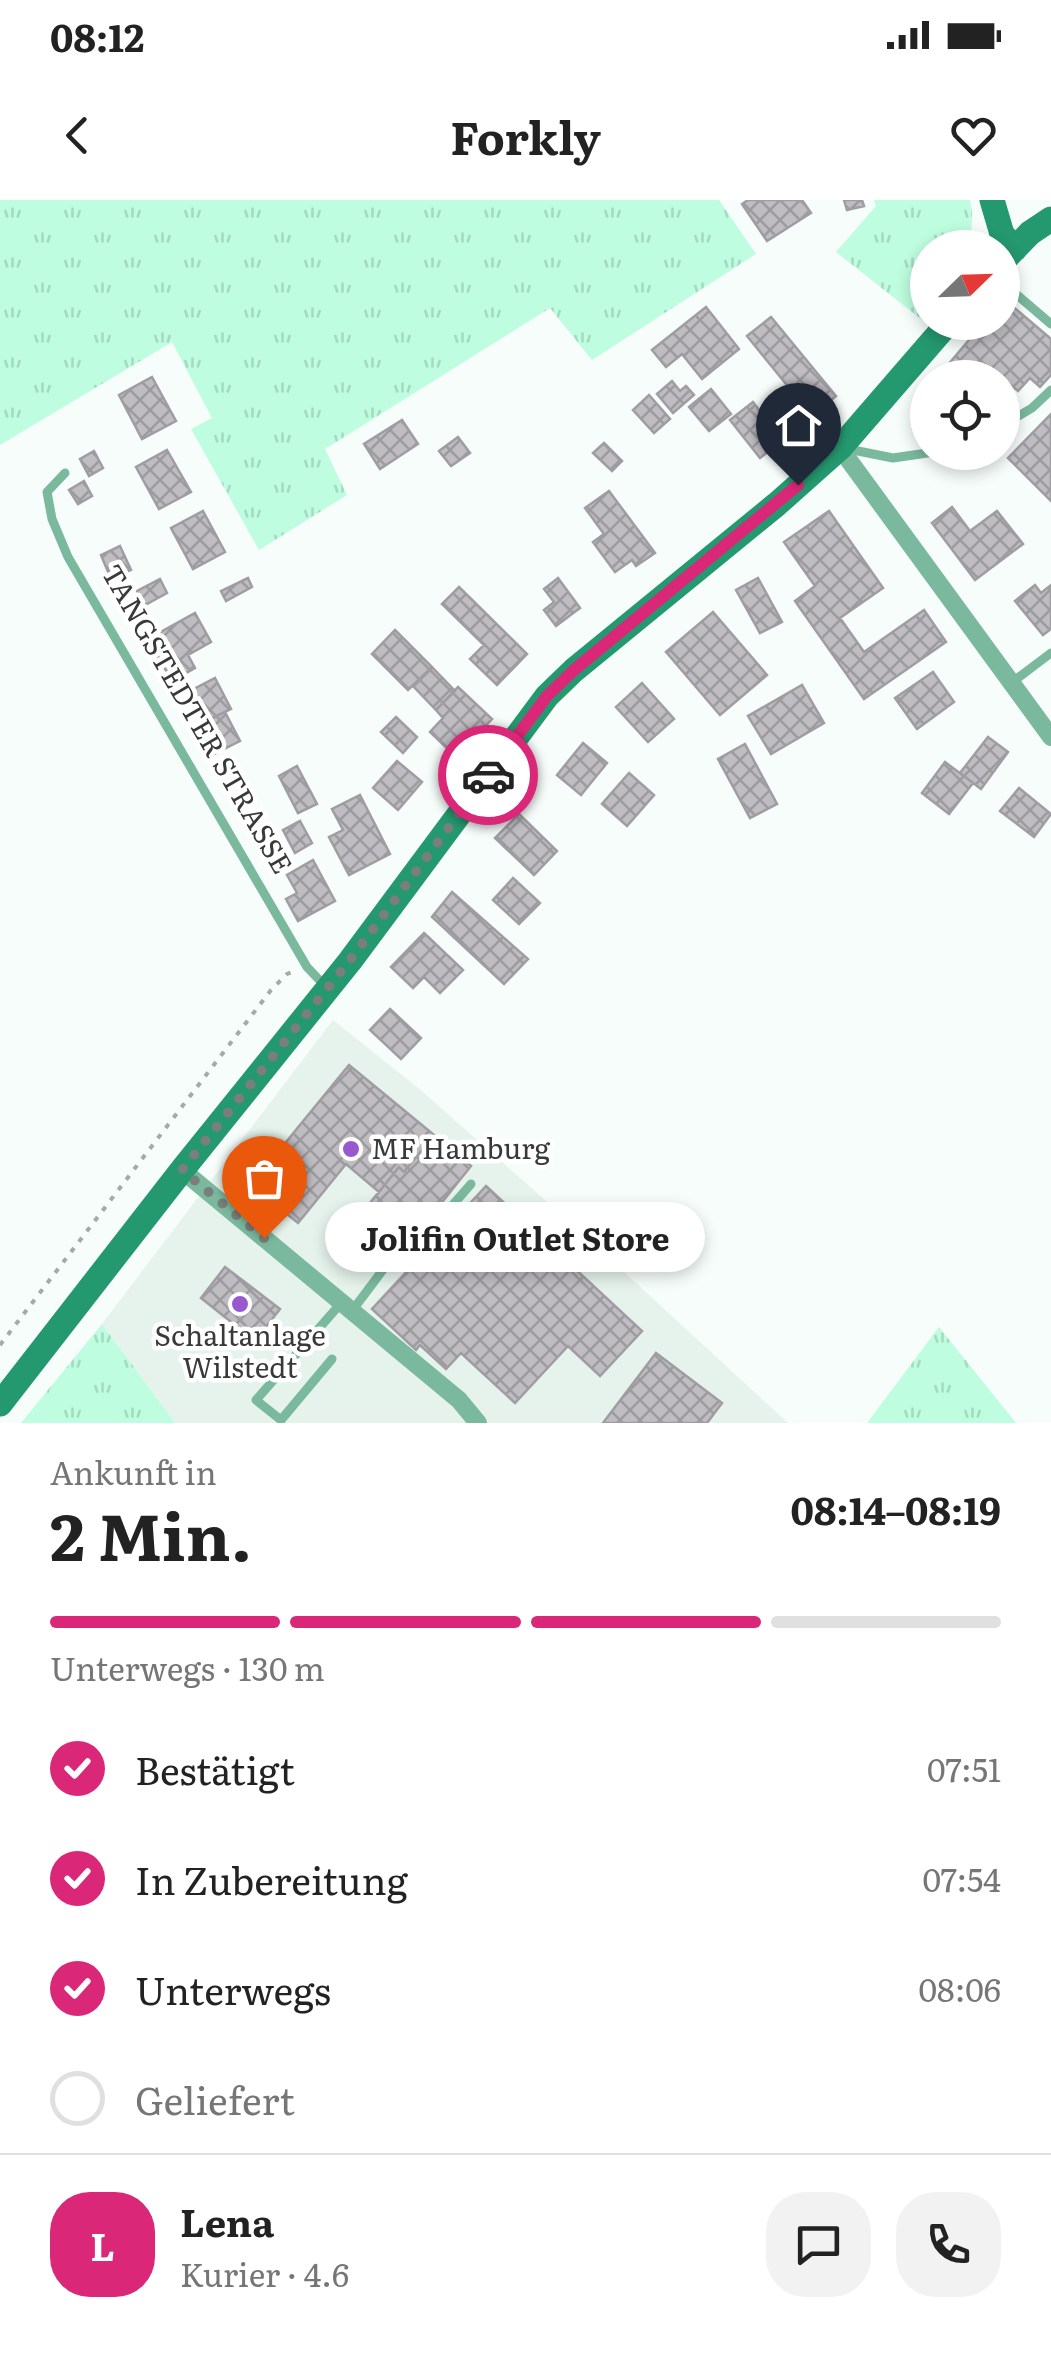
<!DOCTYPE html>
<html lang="de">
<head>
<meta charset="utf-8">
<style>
  :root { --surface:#fff; --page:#f2f2f2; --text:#222; --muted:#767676; --line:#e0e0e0; --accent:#db2777 }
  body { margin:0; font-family:Literata,serif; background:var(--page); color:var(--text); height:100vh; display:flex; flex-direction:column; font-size:38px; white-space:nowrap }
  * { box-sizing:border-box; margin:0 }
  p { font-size:32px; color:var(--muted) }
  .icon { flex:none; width:55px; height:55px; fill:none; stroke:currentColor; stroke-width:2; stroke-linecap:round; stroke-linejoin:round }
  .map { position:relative; height:1223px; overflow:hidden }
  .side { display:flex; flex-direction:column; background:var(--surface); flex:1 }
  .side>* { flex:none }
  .needle { width:65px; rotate:67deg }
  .controls { position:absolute; left:910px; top:30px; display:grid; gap:20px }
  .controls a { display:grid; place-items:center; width:110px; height:110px; border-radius:50%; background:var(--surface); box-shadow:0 5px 15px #0003; font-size:50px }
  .pin { position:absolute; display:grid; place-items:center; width:85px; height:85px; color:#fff; margin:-102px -42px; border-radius:50% 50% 50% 0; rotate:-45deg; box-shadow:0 0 10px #0007 }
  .pin .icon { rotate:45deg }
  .courier { position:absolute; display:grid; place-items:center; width:100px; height:100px; margin:-50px; border:8px solid #db2777; border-radius:50%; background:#fff; color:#222; box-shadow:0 2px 12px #0007 }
  .bubble { position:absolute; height:70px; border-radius:35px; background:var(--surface); box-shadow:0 5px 15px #0003; font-size:32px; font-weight:700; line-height:70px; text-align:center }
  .overview em { font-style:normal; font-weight:700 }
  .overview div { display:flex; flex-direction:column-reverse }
  .overview { display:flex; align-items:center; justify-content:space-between; height:170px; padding:0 50px }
  h1 { font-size:65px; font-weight:700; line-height:75px }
  .bar { display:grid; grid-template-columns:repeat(4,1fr); gap:15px 10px; align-content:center; height:120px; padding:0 50px }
  .bar i { height:12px; border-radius:8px; background:var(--line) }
  .bar .selected { background:var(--accent) }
  .bar p { grid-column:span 4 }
  .line { display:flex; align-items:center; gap:25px; padding:0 50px; border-top:2px solid var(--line) }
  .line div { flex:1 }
  .round { display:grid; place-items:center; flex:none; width:105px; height:105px; border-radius:40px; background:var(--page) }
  ol { padding:0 50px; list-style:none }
  li { display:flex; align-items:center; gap:30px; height:110px }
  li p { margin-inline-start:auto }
  li .icon { padding:10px; border-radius:50%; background:var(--accent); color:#fff; stroke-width:4 }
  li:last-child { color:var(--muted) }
  li i { width:55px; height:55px; border:5px solid var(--line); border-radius:50% }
  .status { display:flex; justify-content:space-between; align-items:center; height:70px; padding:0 50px; background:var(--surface); direction:ltr }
  .status svg { height:28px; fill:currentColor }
  header { display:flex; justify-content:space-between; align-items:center; height:130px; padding:0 50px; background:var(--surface); font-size:45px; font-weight:700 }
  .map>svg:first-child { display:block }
</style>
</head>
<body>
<div class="status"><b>08:12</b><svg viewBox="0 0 49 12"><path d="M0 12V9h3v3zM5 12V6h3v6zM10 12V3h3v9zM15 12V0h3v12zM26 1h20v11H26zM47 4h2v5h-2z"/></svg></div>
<header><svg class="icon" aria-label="back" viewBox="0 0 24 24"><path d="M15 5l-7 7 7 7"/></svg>Forkly<svg class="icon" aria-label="heart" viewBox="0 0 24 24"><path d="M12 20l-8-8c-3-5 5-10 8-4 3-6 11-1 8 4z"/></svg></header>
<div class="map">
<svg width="1051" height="1223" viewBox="0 0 1051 1223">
  <defs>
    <pattern id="grass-tufts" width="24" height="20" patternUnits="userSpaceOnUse" patternTransform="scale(2.5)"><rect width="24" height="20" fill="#befddf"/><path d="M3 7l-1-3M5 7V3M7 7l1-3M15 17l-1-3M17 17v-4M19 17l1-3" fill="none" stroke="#a4dac0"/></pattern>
    <pattern id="building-cross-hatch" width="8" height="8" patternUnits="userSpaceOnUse" patternTransform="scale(2.5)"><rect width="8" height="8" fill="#bfbdc2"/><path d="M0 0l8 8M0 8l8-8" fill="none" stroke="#9c9b9f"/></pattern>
  </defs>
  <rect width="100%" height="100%" fill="#f7fdfa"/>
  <path fill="#e5f3ec" d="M333,820L423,892L573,1025L788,1223H175L102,1124Z"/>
  <path fill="url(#grass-tufts)" d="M0,0H719L756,54L592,160L550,108L325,249L347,295L259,350L191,229L212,218L172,142L0,245Z
    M874,0H970L972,13L971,47L928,48V120L926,123L836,52L876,6Z
    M102,1124L175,1223H21Z
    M939,1127L1016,1223H867Z"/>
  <path fill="url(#building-cross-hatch)" stroke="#9f9da2" stroke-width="2.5" d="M748,0H802L811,13L767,41L742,4Z
    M844,0H862L864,6L847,10Z
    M1004,99L1051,139V175L1040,187L1030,178L1018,191L1008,183L1002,189V178H962L948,165L984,122H1002Z
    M706,107L739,149L702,179L682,154L666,167L652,150Z
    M771,117L836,196L812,216L747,136Z
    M152,177L176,221L142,239L119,195Z
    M672,181L680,191L686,186L694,195L673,213L657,194Z
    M711,189L731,214L709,231L689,207Z
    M649,195L670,219L654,233L633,210Z
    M753,202L763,215L774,206L794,231L760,258L730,220Z
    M1051,214V301L1008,258Z
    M402,220L418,244L380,269L364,244Z
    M458,237L470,253L451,266L439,251Z
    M604,243L622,261L612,271L593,253Z
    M167,250L191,292L159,309L136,267Z
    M94,251L103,268L89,276L80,259Z
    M84,281L92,296L78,304L69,290Z
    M609,291L655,353L636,366L632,360L615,372L593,342L604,334L585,308Z
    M952,307L970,331L997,311L1023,344L975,380L932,323Z
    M203,311L225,352L193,369L171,328Z
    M829,311L883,388L840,418L864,452L924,410L946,442L864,499L795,401L815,386L784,342Z
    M120,346L131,370L111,379L101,355Z
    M248,378L252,387L226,401L221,391Z
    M558,378L580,408L556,426L544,410L554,402L544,389Z
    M758,378L782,422L760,433L736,390Z
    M160,379L167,393L145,405L137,391Z
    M1035,385L1041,393L1051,385V429L1043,435L1015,401Z
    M459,387L527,454L497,485L470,459L484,445L442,404Z
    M713,412L767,475L720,515L666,452Z
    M195,413L211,442L188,455L195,468L172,481L148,439Z
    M395,430L432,467L408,490L372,454Z
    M432,467L455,491L436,510L413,486Z
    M933,472L954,502L917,529L895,498Z
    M215,478L231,509L204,522L188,492Z
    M642,483L674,519L648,542L616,507Z
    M802,485L824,523L771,554L748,516Z
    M458,487L492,519L456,557L430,532L443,518L436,510Z
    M225,512L240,541L214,554L199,525Z
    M396,517L417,537L403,553L381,532Z
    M988,537L1008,552L981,589L960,573Z
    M583,543L607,563L581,595L557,575Z
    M745,544L777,604L750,618L718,559Z
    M397,561L422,582L398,610L373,588Z
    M945,562L973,583L949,614L922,593Z
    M297,566L317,604L298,613L279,576Z
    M629,573L654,595L627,626L602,604Z
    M1019,588L1051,614L1034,637L1000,611Z
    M360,595L390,654L349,675L329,637L343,630L332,609Z
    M519,614L557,651L534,675L495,638Z
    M300,621L312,643L295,653L283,630Z
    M313,660L335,701L298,721L286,699L297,693L287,675Z
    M513,678L540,703L519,724L493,700Z
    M452,692L528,759L504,784L432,717Z
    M424,733L463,770L440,793L424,777L413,788L391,767Z
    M390,809L421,838L401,859L370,830Z
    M349,865L434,935L404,972L399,967L379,992L346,964L298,1023L251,985Z
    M434,935L471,966L396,1060L352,1025L399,967L404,972Z
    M486,986L642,1131L600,1176L568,1146L515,1203L461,1153L446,1169L420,1145L416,1150L372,1109Z
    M225,1067L280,1109L255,1141L201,1098Z
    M656,1153L722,1203L707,1223H603Z"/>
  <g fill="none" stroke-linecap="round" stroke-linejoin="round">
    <path stroke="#a5a9a7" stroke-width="4" stroke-dasharray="5 8" stroke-linecap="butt" d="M0,1145L271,790L287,774L292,772"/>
    <path stroke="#7ab99d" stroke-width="9" d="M1002,82L1051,124
      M1002,226L1032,208L1051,190
      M843,248L893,258L934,252
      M65,273L47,292L52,319L68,357L307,767L326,787
      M1011,483L1051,453
      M352,1111L385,1067L410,1054L471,984
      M332,1159L281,1220L256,1200L342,1102"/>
    <path stroke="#7ab99d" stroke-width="18" d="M840,248L1051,537
      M182,970L459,1200L478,1223"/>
    <path stroke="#24986f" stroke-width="25" d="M992,0L1002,34L1015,49
      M1002,62L1030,33L1051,19
      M0,1204L182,970L350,761L547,496L574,470L777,304L840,248L949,122"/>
  </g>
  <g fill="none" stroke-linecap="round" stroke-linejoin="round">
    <path stroke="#7a7e7c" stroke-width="10" stroke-dasharray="0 18" d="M264,1038L182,970L350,760L488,575"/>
    <path stroke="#db2777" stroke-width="12" d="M488,575L547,496L574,470L798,285"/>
  </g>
  <g fill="#9958ce" stroke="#fff" stroke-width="4">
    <circle cx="351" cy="949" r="10"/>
    <circle cx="240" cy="1104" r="10"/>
  </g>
  <g text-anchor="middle" stroke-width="9" stroke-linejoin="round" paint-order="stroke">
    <g font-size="28" fill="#373a38" stroke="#fff">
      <text transform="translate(197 519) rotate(60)" y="10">TANGSTEDTER STRASSE</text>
    </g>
    <g font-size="28" fill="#373a38" stroke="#fff" text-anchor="start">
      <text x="371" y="959">MF Hamburg</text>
      <text x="240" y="1146" text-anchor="middle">Schaltanlage<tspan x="240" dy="32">Wilstedt</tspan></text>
    </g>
  </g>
</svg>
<div class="controls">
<a><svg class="needle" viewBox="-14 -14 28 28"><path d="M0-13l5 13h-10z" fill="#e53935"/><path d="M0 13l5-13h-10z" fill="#767676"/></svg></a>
<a><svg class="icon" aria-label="locate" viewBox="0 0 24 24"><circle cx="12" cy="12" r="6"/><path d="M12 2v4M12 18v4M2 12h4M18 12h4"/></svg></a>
</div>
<div class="pin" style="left:264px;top:1038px;background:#ea580c"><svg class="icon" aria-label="bag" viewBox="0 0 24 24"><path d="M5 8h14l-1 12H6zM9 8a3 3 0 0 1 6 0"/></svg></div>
<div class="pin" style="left:798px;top:285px;background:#1f2937"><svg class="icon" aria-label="home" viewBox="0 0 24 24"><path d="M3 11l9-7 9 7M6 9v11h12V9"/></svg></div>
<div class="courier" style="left:488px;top:575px"><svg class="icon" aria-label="car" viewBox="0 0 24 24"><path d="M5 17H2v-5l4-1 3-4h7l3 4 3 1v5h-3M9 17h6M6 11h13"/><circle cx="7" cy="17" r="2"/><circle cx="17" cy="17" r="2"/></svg></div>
<div class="bubble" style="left:325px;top:1002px;width:380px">Jolifin Outlet Store</div>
</div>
<section class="side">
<div class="overview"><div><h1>2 Min.</h1><p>Ankunft in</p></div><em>08:14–08:19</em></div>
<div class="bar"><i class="selected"></i><i class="selected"></i><i class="selected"></i><i></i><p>Unterwegs · 130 m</p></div>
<ol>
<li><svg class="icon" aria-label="check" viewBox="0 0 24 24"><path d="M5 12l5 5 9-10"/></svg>Bestätigt<p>07:51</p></li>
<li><svg class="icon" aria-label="check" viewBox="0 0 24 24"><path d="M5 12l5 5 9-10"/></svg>In Zubereitung<p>07:54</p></li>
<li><svg class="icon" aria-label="check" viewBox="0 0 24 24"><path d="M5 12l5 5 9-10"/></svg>Unterwegs<p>08:06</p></li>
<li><i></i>Geliefert</li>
</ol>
<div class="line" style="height:180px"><b class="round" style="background:var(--accent);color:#fff">L</b><div><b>Lena</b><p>Kurier · 4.6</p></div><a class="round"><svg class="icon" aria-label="chat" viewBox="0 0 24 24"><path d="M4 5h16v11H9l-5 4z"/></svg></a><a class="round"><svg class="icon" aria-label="phone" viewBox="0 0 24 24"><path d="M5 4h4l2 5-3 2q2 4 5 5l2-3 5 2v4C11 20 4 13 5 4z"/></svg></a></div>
</section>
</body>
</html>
